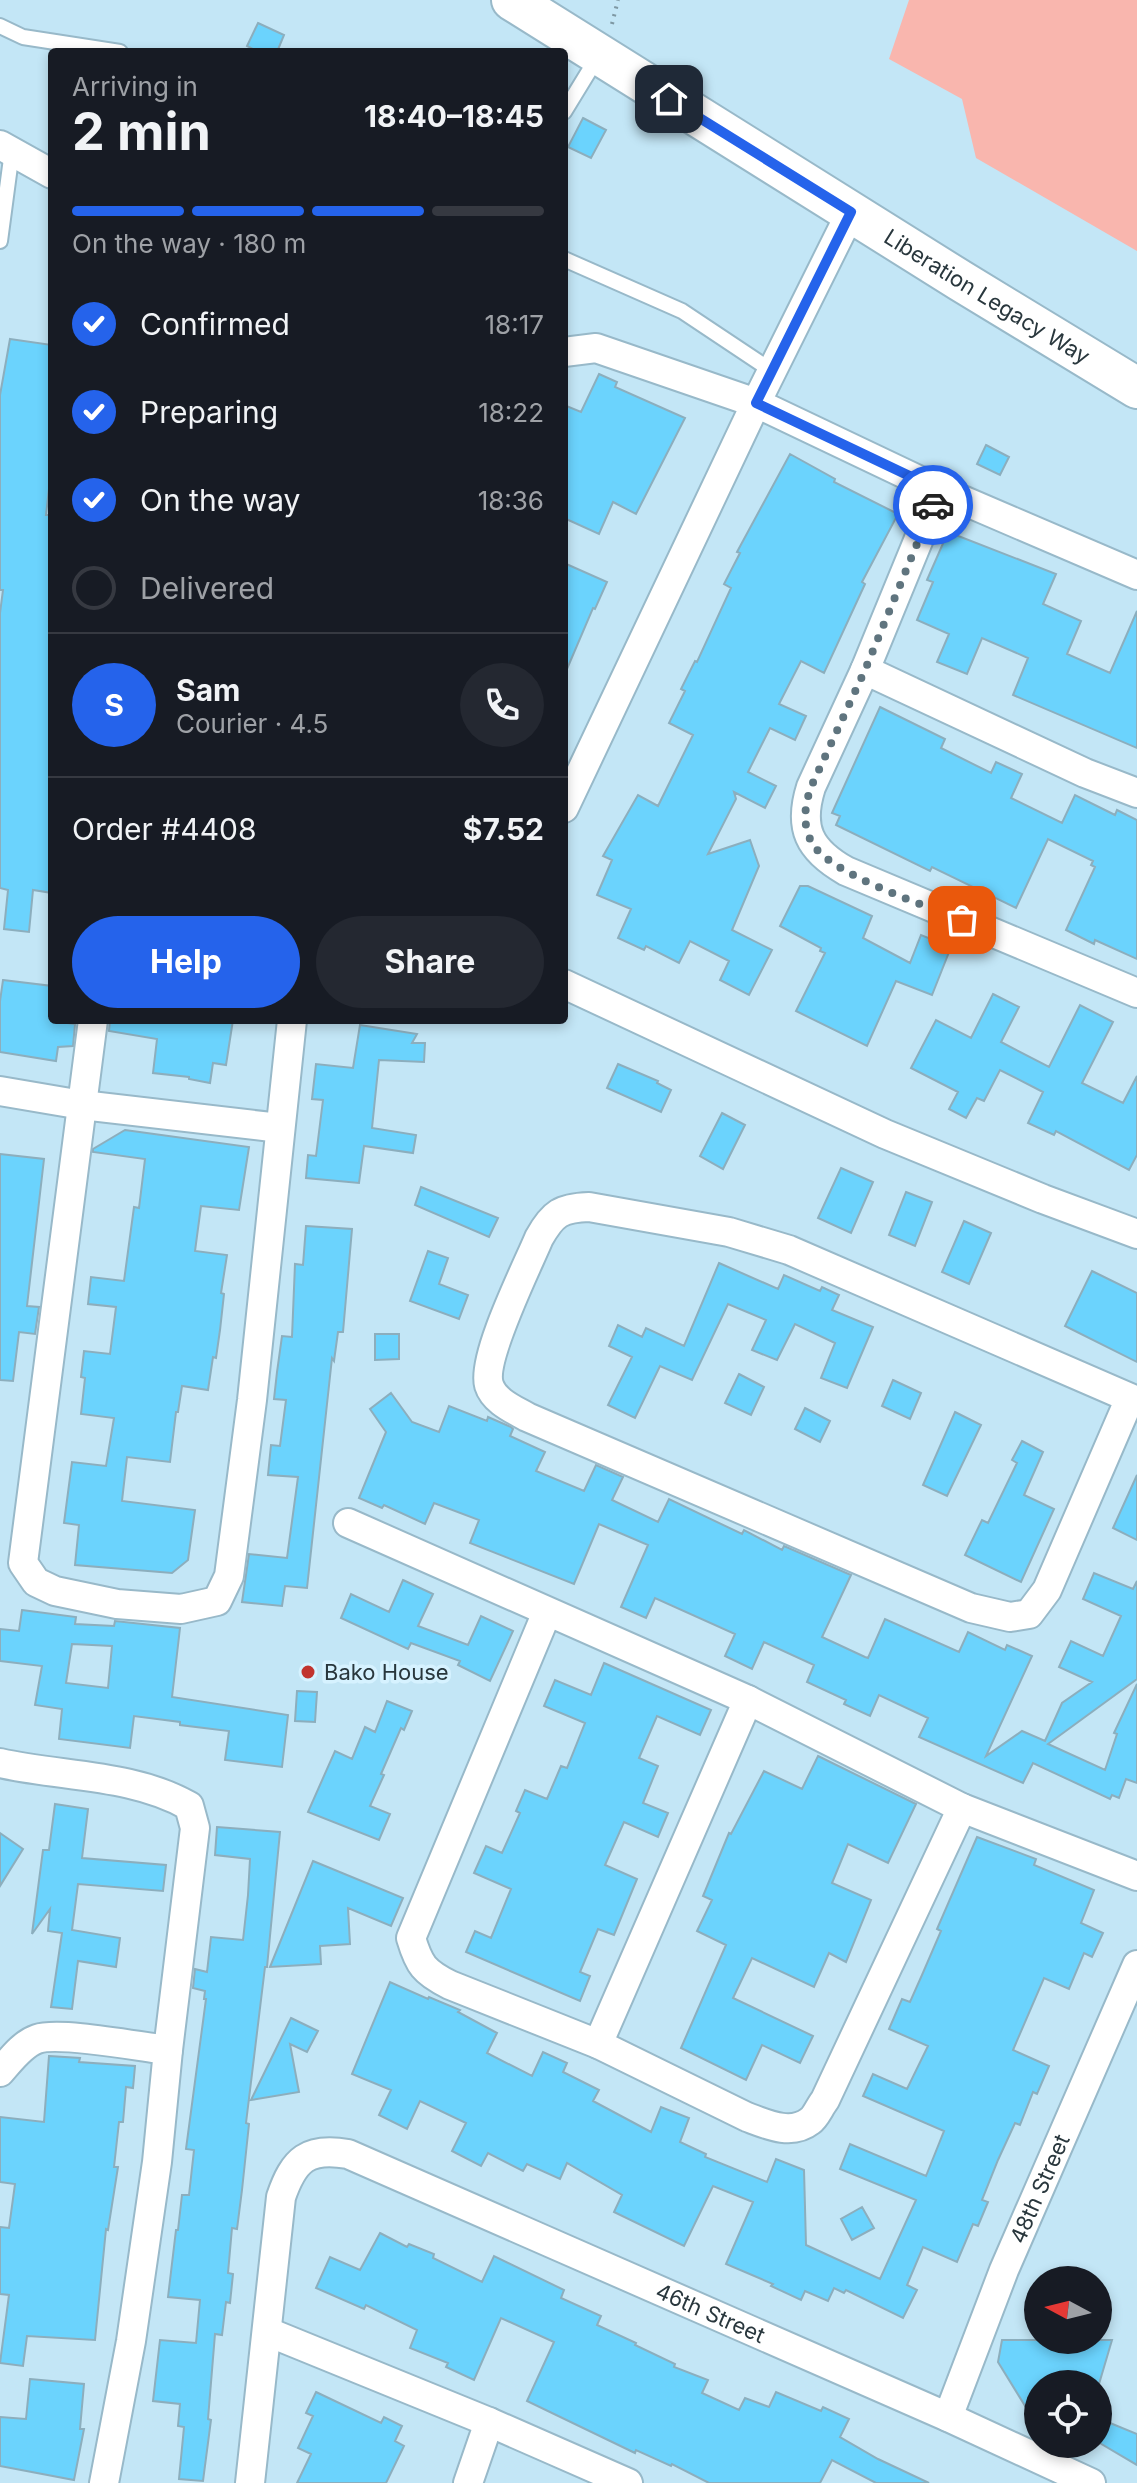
<!DOCTYPE html>
<html lang="en">
<head>
<meta charset="utf-8">
<style>
  :root { --surface:#171b24; --page:#242831; --text:#f1f3f6; --muted:#9ea1a6; --line:#363941; --accent:#2563eb }
  body { margin:0; font-family:Inter,sans-serif; background:var(--page); color:var(--text); height:100vh; display:flex; flex-direction:column; font-size:30px; white-space:nowrap }
  * { box-sizing:border-box; margin:0 }
  p { font-size:26px; color:var(--muted) }
  .icon { flex:none; width:44px; height:44px; fill:none; stroke:currentColor; stroke-width:2; stroke-linecap:round; stroke-linejoin:round }
  .map { position:relative; flex:1; overflow:hidden }
  .panel { position:absolute; left:48px; top:48px; width:520px; height:976px; display:flex; flex-direction:column; background:var(--surface); border-radius:8px; box-shadow:0 4px 12px #0003 }
  .panel>* { flex:none }
  .needle { width:52px; rotate:277deg }
  .controls { position:absolute; left:1024px; top:2266px; display:grid; gap:16px }
  .controls a { display:grid; place-items:center; width:88px; height:88px; border-radius:50%; background:var(--surface); box-shadow:0 4px 12px #0003; font-size:40px }
  .pin { position:absolute; display:grid; place-items:center; width:68px; height:68px; color:#fff; margin:-34px; border-radius:16px; box-shadow:0 4px 12px #0006 }
  .courier { position:absolute; display:grid; place-items:center; width:80px; height:80px; margin:-40px; border:6px solid #2563eb; border-radius:50%; background:#fff; color:#222; box-shadow:0 2px 10px #0007 }
  .overview em { font-style:normal; font-weight:700 }
  .overview div { display:flex; flex-direction:column-reverse }
  .overview { display:flex; align-items:center; justify-content:space-between; height:136px; padding:0 24px }
  h1 { font-size:52px; font-weight:700; line-height:60px }
  .bar { display:grid; grid-template-columns:repeat(4,1fr); gap:12px 8px; align-content:center; height:96px; padding:0 24px }
  .bar i { height:10px; border-radius:6px; background:var(--line) }
  .bar .active { background:var(--accent) }
  .bar p { grid-column:span 4 }
  .line { display:flex; align-items:center; gap:20px; padding:0 24px; border-top:2px solid var(--line) }
  .line div { flex:1 }
  .round { display:grid; place-items:center; flex:none; width:84px; height:84px; border-radius:42px; background:var(--page) }
  ol { padding:0 24px; list-style:none }
  li { display:flex; align-items:center; gap:24px; height:88px }
  li p { margin-inline-start:auto }
  li .icon { padding:8px; border-radius:50%; background:var(--accent); color:#fff; stroke-width:4 }
  li:last-child { color:var(--muted) }
  li i { width:44px; height:44px; border:4px solid var(--line); border-radius:50% }
  .button { display:flex; gap:16px; margin-top:auto; padding:16px 24px }
  .button a { flex:1; height:92px; border-radius:48px; background:var(--accent); color:#fff; font-size:32px; font-weight:700; line-height:92px; text-align:center }
  .button a+a { background:var(--page); color:var(--text) }
  .map>svg:first-child { display:block }
</style>
</head>
<body>
<div class="map">
<svg width="1137" height="2483" viewBox="0 0 1137 2483">
  <rect width="100%" height="100%" fill="#c3e6f6"/>
  <path fill="#f9b6ae" d="M909,0H1137V251L976,158L962,99L889,59Z"/>
  <path fill="#6bd3fd" stroke="#8caebd" stroke-width="2" fill-rule="evenodd" d="M258,23L284,35L277,52H259L247,46Z
    M583,118L606,130L591,158L568,147Z
    M10,339L52,345V463L46,515H52V844L50,863L52,864V893L33,890L29,932L4,929L8,890L0,888V613L3,590H0V395Z
    M599,374L617,382L615,387L685,418L636,514L613,502L599,534L564,518V405L581,412Z
    M986,445L1009,457L1000,475L977,464Z
    M790,454L835,479L834,482L898,514L862,582L865,584L824,673L801,661L779,704L806,716L795,740L770,728L748,772L776,786L765,808L734,792L736,799L708,854L750,840L759,866L732,930L772,950L749,995L720,980L729,961L690,941L679,963L646,946L644,950L618,938L631,909L597,895L612,860L603,856L638,795L658,806L693,735L669,723L685,691L681,689L695,661L697,662L731,588L724,584L740,553L737,552Z
    M948,532L1056,574L1043,604L1081,621L1067,654L1110,673L1137,611V748L1013,695L1028,658L982,638L967,674L937,662L949,634L917,620L933,582L927,580Z
    M564,563L607,582L595,609L593,608L564,676Z
    M880,707L945,739L941,748L991,773L996,762L1022,774L1011,798L1062,823L1075,795L1115,815L1117,810L1137,820V959L1095,940L1094,944L1066,930L1095,867L1091,865L1093,861L1048,839L1016,908L932,867L930,871L836,825L840,816L832,813Z
    M800,886H808L872,916L863,938L910,963L921,935L951,947L932,995L896,981L867,1046L796,1011L825,953L820,951L821,948L780,926Z
    M3,980L52,986V1021L75,1024L73,1046L58,1047L56,1061L0,1052V1001Z
    M993,994L1019,1007L1001,1042L1049,1067L1080,1005L1113,1022L1082,1083L1123,1103L1137,1076V1155L1129,1170L1056,1131L1054,1135L1028,1123L1043,1092L1000,1070L984,1101L977,1098L966,1118L949,1109L958,1092L911,1068L936,1020L971,1038Z
    M110,1020H233L226,1065L213,1063L210,1083L189,1079V1077L153,1073L157,1039L109,1031Z
    M360,1025L417,1034L412,1043H425L424,1062L379,1060L372,1128L416,1135L413,1153L364,1146L359,1183L306,1178L308,1155L316,1156L323,1100L312,1099L316,1064L353,1068Z
    M618,1064L658,1081L657,1083L671,1090L661,1112L607,1088Z
    M722,1113L745,1125L723,1169L700,1156Z
    M125,1130L249,1147L239,1210L201,1206L195,1251L227,1255L221,1293L224,1294L220,1330L216,1358L213,1357L208,1390L182,1386L178,1412H176L170,1462L127,1457L122,1501L195,1510L188,1560L172,1573L75,1565L79,1525L64,1523L72,1462L106,1466L114,1418L81,1414L85,1378L81,1377L84,1351L110,1354L116,1307L88,1304L91,1277L124,1281L134,1207L139,1208L145,1159L93,1152V1149Z
    M0,1154L44,1159L27,1306L39,1307L35,1334L19,1332L13,1381L0,1380Z
    M841,1168L873,1182L851,1233L818,1218Z
    M421,1187L498,1218L489,1237L415,1205Z
    M906,1192L932,1202L915,1246L889,1235Z
    M964,1221L991,1233L969,1284L942,1272Z
    M306,1226L352,1229L343,1332H338L334,1361L332,1358L307,1588L285,1586L282,1606L242,1602L249,1554L287,1558L298,1477L268,1475L271,1445L280,1446L286,1400L274,1399L277,1372L282,1336L292,1337L295,1264L303,1265Z
    M428,1251L448,1258L439,1284L468,1295L459,1319L410,1301Z
    M719,1263L778,1289L784,1275L820,1291L822,1287L839,1295L832,1310L873,1327L847,1388L821,1378L835,1343L795,1324L777,1360L752,1350L766,1320L728,1304L692,1380L660,1366L635,1418L608,1405L632,1357L609,1346L618,1325L642,1337L646,1328L684,1346Z
    M1092,1271L1137,1293V1362L1065,1326Z
    M375,1334H399V1359L375,1360Z
    M739,1374L764,1387L751,1415L725,1403Z
    M893,1380L921,1393L910,1419L882,1406Z
    M391,1393L412,1422L439,1432L449,1406L487,1421L488,1417L511,1427L513,1429L510,1436L545,1452L536,1471L584,1491L596,1465L623,1477L612,1500L658,1522L669,1499L742,1534L744,1530L782,1550L784,1546L851,1575L822,1637L865,1657L868,1658L885,1619L959,1652L968,1632L1005,1650L1007,1645L1032,1656L986,1756L1022,1731L1045,1741L1062,1703L1092,1682L1059,1667L1071,1641L1103,1656L1121,1616L1083,1599L1094,1573L1133,1589L1137,1581V1679L1048,1744L1105,1770L1117,1734L1114,1733L1137,1684V1783L1126,1779L1119,1798L1112,1795L1110,1799L1033,1763L1023,1783L919,1737L928,1718L879,1695L870,1716L844,1704L846,1700L807,1682L814,1665L764,1642L752,1669L725,1656L735,1634L655,1598L646,1618L621,1607L648,1545L599,1524L574,1584L470,1543L479,1520L434,1503L425,1524L384,1505L382,1508L359,1498L386,1432L370,1409Z
    M805,1408L830,1421L820,1442L795,1429Z
    M955,1412L981,1425L947,1496L923,1485Z
    M1022,1441L1043,1452L1024,1495L1054,1509L1021,1582L965,1555L982,1520L988,1523L1017,1463L1012,1460Z
    M1137,1475V1540L1113,1528Z
    M403,1580L433,1594L418,1626L468,1645L481,1616L513,1631L490,1681L458,1665L460,1661L411,1643L408,1649L341,1618L351,1594L389,1612Z
    M22,1610L76,1617L75,1624L114,1626L115,1621L180,1628L172,1697L288,1715L282,1767L225,1760L229,1731L180,1725V1722L134,1716L130,1748L59,1739L62,1709L35,1705L42,1666L0,1661V1629L19,1631ZM72,1644L112,1646L108,1688L66,1683Z
    M604,1663L711,1710L700,1735L657,1716L639,1758L658,1766L643,1803L668,1813L658,1837L624,1822L605,1865L637,1879L614,1935L598,1929L580,1972L590,1976L580,2001L466,1952L475,1931L491,1938L511,1889L474,1873L486,1846L502,1853L520,1813L516,1811L525,1790L547,1799L561,1766L567,1768L585,1723L544,1706L555,1680L591,1695Z
    M297,1691L317,1692L315,1722L295,1721Z
    M387,1701L412,1711L404,1730L401,1728L381,1774L384,1775L370,1806L390,1814L379,1840L308,1812L335,1751L352,1759L365,1727L375,1732Z
    M818,1756L916,1804L888,1863L848,1844L832,1883L871,1900L846,1962L829,1953L814,1987L752,1958L733,1998L813,2036L800,2063L762,2045L746,2080L681,2048L726,1945L697,1931L712,1900L703,1896L729,1833L731,1834L764,1771L802,1789Z
    M55,1804L88,1809L82,1858L166,1865L163,1891L78,1884L72,1930L120,1938L116,1967L78,1961L72,2009L51,2007L62,1933L48,1931L50,1909L32,1934L43,1850H49Z
    M217,1827L280,1832L267,1967H265L246,2123L249,2124L242,2190L237,2229L232,2228L228,2273L233,2274L230,2303L226,2302L222,2335L215,2334L208,2419L211,2420L203,2481L179,2479L184,2427L178,2426L180,2404L153,2401L160,2340L196,2343L200,2300L168,2297L176,2230H178L182,2195H189L194,2150L186,2149L206,1999H204L205,1991L193,1988L195,1969L207,1972L211,1937L243,1940L248,1895L250,1859L215,1855Z
    M0,1833L23,1849L0,1886Z
    M977,1837L1036,1859L1034,1865L1094,1890L1081,1923L1103,1933L1092,1957L1084,1953L1069,1989L1044,1978L1013,2050L1049,2066L1037,2094L1033,2092L1020,2125L1015,2123L998,2160L982,2200L988,2202L978,2226L973,2224L957,2262L923,2247L907,2285L917,2290L903,2318L846,2290L844,2293L834,2288L828,2301L805,2291L801,2300L771,2286L773,2284L726,2264L753,2202L713,2186L684,2246L614,2212L622,2195L567,2163L560,2179L527,2164L523,2171L488,2153L481,2166L452,2151L466,2123L420,2101L407,2129L379,2115L391,2090L352,2074L390,1982L428,1999L429,1997L460,2010L458,2012L497,2033L487,2053L532,2076L543,2052L567,2063L563,2072L599,2090L593,2101L651,2132L661,2107L689,2118L680,2142L706,2154L705,2157L767,2182L776,2159L804,2170L806,2245L880,2279L916,2200L840,2169L850,2144L926,2176L944,2131L863,2096L873,2074L907,2089L928,2046L889,2029L902,1999L910,2002L922,1975L941,1931L937,1929Z
    M313,1861L403,1898L391,1926L348,1908L350,1944L320,1946L321,1964L270,1967Z
    M291,2018L318,2031L307,2052L290,2044L299,2092L251,2100Z
    M49,2056L80,2058L79,2062L135,2066L133,2088L126,2087L123,2122H119L114,2167H118L108,2230L106,2229L95,2340L27,2336L23,2366L0,2363L9,2295L0,2294V2227L9,2228L15,2184L0,2182V2117L44,2122Z
    M862,2207L874,2228L852,2240L841,2219Z
    M380,2233L407,2247L409,2244L434,2254L433,2258L482,2282L494,2256L564,2290L561,2298L601,2316L597,2325L636,2343L635,2345L675,2364L674,2367L708,2380L702,2393L739,2410L745,2398L769,2407L776,2392L821,2411L823,2407L849,2419L840,2437L878,2459L929,2483H876L832,2460L820,2483H709L672,2464L671,2466L636,2450L635,2453L527,2401L554,2342L501,2318L474,2380L446,2367L448,2363L410,2348L417,2330L366,2305L364,2309L316,2288L330,2257L360,2270Z
    M1002,2340H1112L1099,2384H1038V2427L998,2362Z
    M30,2379L84,2384L80,2429H84L74,2480L0,2466V2417L26,2419Z
    M316,2392L381,2423L384,2417L402,2426L395,2441L404,2446L386,2483H297L311,2454L298,2448L313,2416L306,2413Z
    M1098,2418L1137,2434V2465L1098,2442Z"/>
  <g fill="none" stroke-linecap="round" stroke-linejoin="round">
    <g stroke="#98b9c9" stroke-width="18">
      <path id="lane" d="M0,26L23,37L120,52
        M564,112L597,58
        M0,241L12,151
        M564,259L682,311L772,371"/>
    </g>
    <g stroke="#98b9c9" stroke-width="32">
      <g id="street">
        <path d="M0,145L52,174"/>
        <path d="M564,352L596,348L756,403L939,490L1137,575"/>
        <path d="M939,490L865,670L811,787C798,828 809,850 846,871L1137,993"/>
        <path d="M865,670L1085,773L1137,793"/>
        <path d="M564,808L756,403L851,212"/>
        <path d="M564,984L885,1134L1043,1199L1137,1234"/>
        <path d="M93,1020L23,1563L36,1582L55,1591L117,1604L181,1609L217,1601L229,1576L252,1400L292,1020"/>
        <path d="M0,1091L82,1105L280,1128"/>
        <path d="M1130,1398L1047,1590L1029,1614L1010,1617L971,1608L527,1417C513,1409 494,1401 489,1385C481,1358 527,1267 539,1238C553,1213 561,1208 589,1207L729,1232L789,1250L1137,1401"/>
        <path d="M348,1523L748,1700L962,1808L1137,1876"/>
        <path d="M547,1612L411,1938C419,1965 424,1972 450,1985L598,2044L747,2117C766,2124 791,2136 810,2121C816,2117 820,2106 825,2100L962,1808"/>
        <path d="M0,1763C62,1777 133,1774 189,1806L195,1828L168,2050L157,2162L131,2341L104,2483"/>
        <path d="M598,2044L748,1700"/>
        <path d="M0,2072C10,2061 22,2044 37,2039C60,2031 140,2047 168,2050"/>
        <path d="M268,2332L489,2422L628,2483"/>
        <path id="s1" d="M948,2417L1004,2270L1137,1965"/>
        <path id="s2" d="M250,2483L281,2197C294,2159 308,2147 348,2154L948,2417L1091,2483"/>
        <path d="M468,2483L489,2422"/>
      </g>
    </g>
    <g stroke="#98b9c9" stroke-width="44">
      <g id="secondary">
        <path id="s3" d="M512,0L961,281L1137,388"/>
      </g>
    </g>
    <path stroke="#7e98a3" stroke-width="4" stroke-dasharray="2 6" stroke-linecap="butt" d="M612,24L618,0"/>
    <use href="#lane" stroke="#fff" stroke-width="14"/>
    <use href="#street" stroke="#fff" stroke-width="28"/>
    <use href="#secondary" stroke="#fff" stroke-width="40"/>
  </g>
  <g fill="none" stroke-linecap="round" stroke-linejoin="round">
    <path stroke="#5f747e" stroke-width="8" stroke-dasharray="0 14.4" d="M933,505L865,670L811,787C805,805 802,823 811,841C825,873 928,906 962,920"/>
    <path stroke="#2563eb" stroke-width="10" d="M669,99L851,212L756,403L939,490L933,505"/>
  </g>
  <circle fill="#c1332e" stroke="#d6f2ff" stroke-width="3" cx="308" cy="1672" r="8"/>
  <g text-anchor="middle" stroke-width="7" stroke-linejoin="round" paint-order="stroke">
    <g font-size="22" fill="#29373d" stroke="#d6f2ff">
      <text dy="8" stroke="none"><textPath href="#s3" startOffset="560">Liberation Legacy Way</textPath></text>
      <text dy="8" stroke="none"><textPath href="#s1" startOffset="246">48th Street</textPath></text>
      <text dy="8" stroke="none"><textPath href="#s2" startOffset="774">46th Street</textPath></text>
    </g>
    <g font-size="22" fill="#29373d" stroke="#d6f2ff" text-anchor="start">
      <text x="324" y="1680">Bako House</text>
    </g>
  </g>
</svg>
<div class="controls">
<a><svg class="needle" viewBox="-14 -14 28 28"><path d="M0-13l5 13h-10z" fill="#e53935"/><path d="M0 13l5-13h-10z" fill="#9ea1a6"/></svg></a>
<a><svg class="icon" aria-label="locate" viewBox="0 0 24 24"><circle cx="12" cy="12" r="6"/><path d="M12 2v4M12 18v4M2 12h4M18 12h4"/></svg></a>
</div>
<div class="pin" style="left:962px;top:920px;background:#ea580c"><svg class="icon" aria-label="bag" viewBox="0 0 24 24"><path d="M5 8h14l-1 12H6zM9 8a3 3 0 0 1 6 0"/></svg></div>
<div class="pin" style="left:669px;top:99px;background:#1f2937"><svg class="icon" aria-label="home" viewBox="0 0 24 24"><path d="M3 11l9-7 9 7M6 9v11h12V9"/></svg></div>
<div class="courier" style="left:933px;top:505px"><svg class="icon" aria-label="car" viewBox="0 0 24 24"><path d="M5 17H2v-5l4-1 3-4h7l3 4 3 1v5h-3M9 17h6M6 11h13"/><circle cx="7" cy="17" r="2"/><circle cx="17" cy="17" r="2"/></svg></div>
<section class="panel">
<div class="overview"><div><h1>2 min</h1><p>Arriving in</p></div><em>18:40–18:45</em></div>
<div class="bar"><i class="active"></i><i class="active"></i><i class="active"></i><i></i><p>On the way · 180 m</p></div>
<ol>
<li><svg class="icon" aria-label="check" viewBox="0 0 24 24"><path d="M5 12l5 5 9-10"/></svg>Confirmed<p>18:17</p></li>
<li><svg class="icon" aria-label="check" viewBox="0 0 24 24"><path d="M5 12l5 5 9-10"/></svg>Preparing<p>18:22</p></li>
<li><svg class="icon" aria-label="check" viewBox="0 0 24 24"><path d="M5 12l5 5 9-10"/></svg>On the way<p>18:36</p></li>
<li><i></i>Delivered</li>
</ol>
<div class="line" style="height:144px"><b class="round" style="background:var(--accent);color:#fff">S</b><div><b>Sam</b><p>Courier · 4.5</p></div><a class="round"><svg class="icon" aria-label="phone" viewBox="0 0 24 24"><path d="M5 4h4l2 5-3 2q2 4 5 5l2-3 5 2v4C11 20 4 13 5 4z"/></svg></a></div>
<div class="line" style="height:104px"><div>Order #4408</div><b>$7.52</b></div>
<div class="button"><a>Help</a><a>Share</a></div>
</section>
</div>
</body>
</html>
